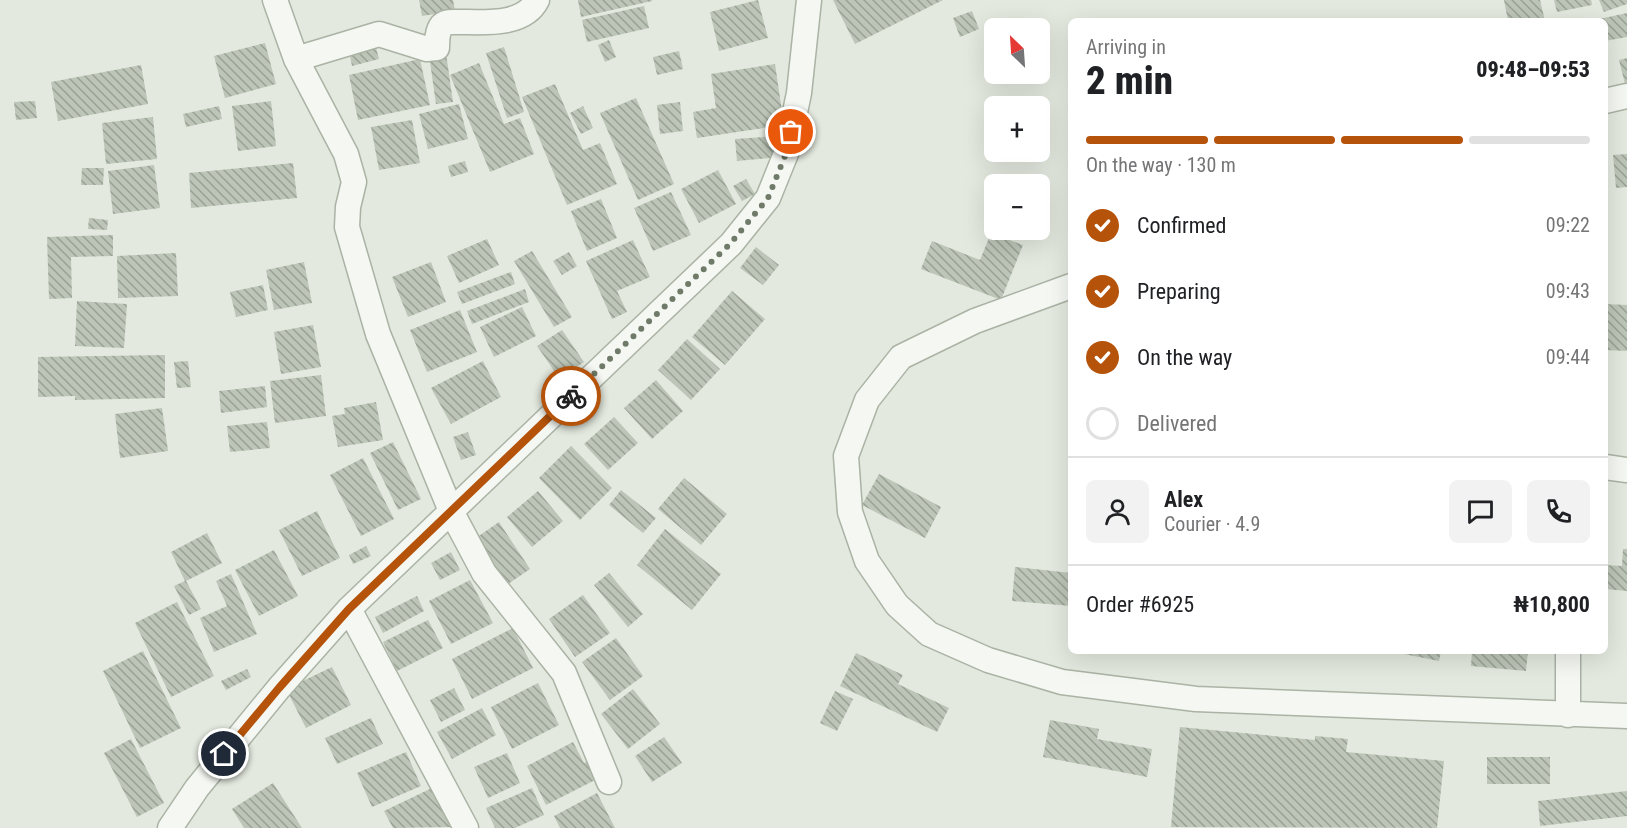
<!DOCTYPE html>
<html lang="en">
<head>
<meta charset="utf-8">
<style>
  :root { --surface:#fff; --page:#f2f2f2; --text:#202124; --muted:#757577; --line:#e0e0e0; --accent:#b45309 }
  body { margin:0; font-family:"Roboto Condensed",sans-serif; background:var(--page); color:var(--text); height:100vh; display:flex; flex-direction:column; font-size:22px; white-space:nowrap }
  * { box-sizing:border-box; margin:0 }
  p { font-size:20px; color:var(--muted) }
  .icon { flex:none; width:33px; height:33px; fill:none; stroke:currentColor; stroke-width:2; stroke-linecap:round; stroke-linejoin:round }
  .map { position:relative; flex:1; overflow:hidden }
  .drawer { position:absolute; left:1068px; top:18px; width:540px; height:636px; display:flex; flex-direction:column; background:var(--surface); border-radius:9px; box-shadow:0 6px 24px #0002 }
  .drawer>* { flex:none }
  .needle { width:39px; rotate:335deg }
  .buttons { position:absolute; left:984px; top:18px; display:grid; gap:12px }
  .buttons a { display:grid; place-items:center; width:66px; height:66px; border-radius:9px; background:var(--surface); box-shadow:0 6px 24px #0002; font-size:30px }
  .pin { position:absolute; display:grid; place-items:center; width:51px; height:51px; color:#fff; margin:-26px; border:3px solid #fff; border-radius:50%; box-shadow:0 2px 6px #0007 }
  .courier { position:absolute; display:grid; place-items:center; width:60px; height:60px; margin:-30px; border:4px solid #b45309; border-radius:50%; background:#fff; color:#222; box-shadow:0 2px 8px #0007 }
  .head em { font-style:normal; font-weight:800 }
  .head div { display:flex; flex-direction:column-reverse }
  .head { display:flex; align-items:center; justify-content:space-between; height:102px; padding:0 18px }
  h1 { font-size:39px; font-weight:800; line-height:45px }
  .bar { display:grid; grid-template-columns:repeat(4,1fr); gap:9px 6px; align-content:center; height:72px; padding:0 18px }
  .bar i { height:8px; border-radius:4px; background:var(--line) }
  .bar .selected { background:var(--accent) }
  .bar p { grid-column:span 4 }
  .line { display:flex; align-items:center; gap:15px; padding:0 18px; border-top:2px solid var(--line) }
  .line div { flex:1 }
  .round { display:grid; place-items:center; flex:none; width:63px; height:63px; border-radius:9px; background:var(--page) }
  ol { padding:0 18px; list-style:none }
  li { display:flex; align-items:center; gap:18px; height:66px }
  li p { margin-inline-start:auto }
  li .icon { padding:6px; border-radius:50%; background:var(--accent); color:#fff; stroke-width:4 }
  li:last-child { color:var(--muted) }
  li i { width:33px; height:33px; border:3px solid var(--line); border-radius:50% }
  .map>svg:first-child { display:block }
</style>
</head>
<body>
<div class="map">
<svg width="1627" height="828" viewBox="0 0 1627 828">
  <defs>
    <pattern id="building-back-hatch" width="6" height="6" patternUnits="userSpaceOnUse" patternTransform="scale(1.5)"><rect width="6" height="6" fill="#bcc5b7"/><path d="M-1 5l2 2M0 0l6 6M5-1l2 2" fill="none" stroke="#99a195"/></pattern>
  </defs>
  <rect width="100%" height="100%" fill="#e3e9df"/>
  <path fill="url(#building-back-hatch)" d="M419,0H453L455,11L422,16Z
    M578,0H652V1L581,17Z
    M758,0L768,38L719,51L710,12Z
    M833,0H943L855,44Z
    M1504,0H1540L1545,21H1508Z
    M1554,0H1591L1592,5L1557,12Z
    M1599,0H1627V4L1604,12Z
    M644,6L649,28L587,42L582,20Z
    M972,11L979,29L960,37L953,18Z
    M1627,13V37L1605,41V21H1590Z
    M374,40L379,59L352,66L348,46Z
    M609,40L616,57L605,62L598,45Z
    M265,43L276,84L225,98L214,56Z
    M504,47L524,112L507,118L486,53Z
    M679,51L683,69L657,75L653,57Z
    M446,53L453,102L436,104L429,55Z
    M1627,58V84H1625L1619,60Z
    M420,59L430,105L358,120L349,75Z
    M479,63L504,124L520,118L534,154L490,172L450,75Z
    M775,64L784,125L697,138L693,112L716,108L711,74Z
    M141,65L148,104L58,121L51,82Z
    M555,84L583,150L600,143L617,184L567,205L522,97Z
    M636,98L674,184L638,200L600,113Z
    M35,101L37,118L16,120L14,102Z
    M271,101L276,146L238,151L232,106Z
    M680,102L683,131L660,134L657,105Z
    M459,104L468,139L428,149L419,114Z
    M219,106L222,119L186,127L183,114Z
    M583,106L593,128L581,134L570,113Z
    M153,117L157,159L106,164L102,123Z
    M412,120L420,163L379,170L371,127Z
    M778,136L780,157L737,161L735,139Z
    M1627,154V187L1616,188L1613,155Z
    M465,161L468,172L451,177L448,166Z
    M293,163L297,198L191,208L189,173Z
    M154,165L160,208L113,214L108,171Z
    M82,168H104L103,185H81Z
    M718,170L736,204L699,223L681,189Z
    M746,179L755,194L742,201L733,186Z
    M671,192L691,235L653,251L634,208Z
    M601,199L617,238L587,251L571,211Z
    M89,218L108,220L107,230L88,229Z
    M991,233L1023,245L1001,300L921,269L932,241L980,260Z
    M113,235V256L71,257L72,298L49,299L47,237Z
    M487,239L499,265L459,283L447,256Z
    M633,240L650,277L617,291L627,312L612,319L586,261Z
    M756,247L779,265L763,285L740,268Z
    M532,251L572,317L554,327L514,261Z
    M569,252L577,266L562,275L553,261Z
    M176,253L178,296L118,298L117,256Z
    M304,262L312,303L274,310L266,270Z
    M431,262L446,302L408,317L392,277Z
    M511,272L515,284L462,304L457,292Z
    M263,285L268,310L236,317L230,292Z
    M525,289L529,302L472,324L467,311Z
    M732,291L765,319L725,365L692,337Z
    M77,301L127,304L124,348L75,346Z
    M1605,304L1627,305V351L1605,350Z
    M522,307L536,336L494,357L480,327Z
    M460,310L477,352L427,372L410,330Z
    M313,325L321,367L281,374L274,332Z
    M562,330L584,362L559,378L537,346Z
    M687,339L720,369L691,400L658,370Z
    M165,355V398L75,400V396L38,397V357Z
    M188,361L191,387L177,388L174,362Z
    M483,361L501,397L451,424L431,388Z
    M321,375L326,416L275,423L270,381Z
    M656,380L683,411L652,439L624,408Z
    M265,386L267,407L221,413L219,391Z
    M376,402L383,440L338,447L332,416L345,414L344,408Z
    M162,408L168,451L120,458L115,414Z
    M614,417L638,443L608,470L584,444Z
    M267,422L270,448L230,452L227,426Z
    M468,432L476,455L461,460L453,437Z
    M393,442L421,499L398,510L370,453Z
    M571,446L612,488L580,520L539,478Z
    M363,458L394,519L361,536L330,475Z
    M879,474L941,507L925,538L862,505Z
    M684,478L727,514L701,545L658,509Z
    M621,490L656,518L643,533L609,505Z
    M538,491L563,521L532,547L507,517Z
    M317,511L340,558L302,576L279,530Z
    M499,522L530,569L502,588L470,542Z
    M665,529L721,574L692,610L637,565Z
    M207,533L222,563L186,581L201,609L189,615L174,586L185,581L171,552Z
    M366,546L371,556L353,564L349,555Z
    M1623,549H1627V591L1605,589V565L1622,566Z
    M274,550L298,596L259,616L235,570Z
    M451,552L460,570L440,580L431,563Z
    M1015,567L1071,573V606L1012,601Z
    M609,573L643,614L628,627L594,585Z
    M231,574L257,634L214,652L200,618L227,606L216,581Z
    M470,580L493,623L451,644L429,601Z
    M583,595L610,633L575,657L549,619Z
    M417,596L424,611L383,633L375,617Z
    M177,602L214,676L171,697L135,623Z
    M428,620L443,648L397,671L383,642Z
    M513,628L533,668L472,699L452,659Z
    M616,638L643,676L610,700L582,662Z
    M143,651L181,728L140,748L103,671Z
    M1389,651H1441L1439,661Z
    M1472,651H1528L1526,671L1471,666Z
    M856,653L903,675L898,684L949,708L937,732L840,686Z
    M332,667L351,705L306,728L286,689Z
    M247,669L251,677L226,690L221,681Z
    M538,683L559,725L512,749L491,707Z
    M454,688L465,710L441,722L430,700Z
    M633,689L660,724L628,749L601,714Z
    M835,691L853,699L837,731L820,723Z
    M482,708L496,735L452,759L437,732Z
    M371,718L383,744L337,764L325,738Z
    M1050,720L1099,729L1097,739L1152,749L1147,777L1043,757Z
    M1180,727L1315,740V736L1348,739L1346,752L1444,761L1437,828L1171,827Z
    M664,737L682,763L652,782L635,756Z
    M131,739L164,803L137,817L104,753Z
    M573,742L584,763L596,757L605,775L546,805L527,766Z
    M406,752L421,786L372,807L357,773Z
    M507,753L520,783L488,798L474,767Z
    M1487,757H1550V784H1487Z
    M273,783L302,828H244L232,809Z
    M432,788L451,827L393,828L384,811Z
    M532,788L544,815L515,828H495L486,808Z
    M1627,791V816L1540,826L1538,801Z
    M597,793L615,828H560L554,816Z"/>
  <g fill="none" stroke-linecap="round" stroke-linejoin="round">
    <g stroke="#aab3a4" stroke-width="27">
      <path id="minor" d="M275,0L296,59L346,154L354,182L348,207L347,227L378,334L451,511L484,573L564,673L609,782
        M296,59L379,34L427,49L437,48C437,41 437,31 442,25C447,21 454,22 460,22C485,22 524,26 537,0
        M1605,101L1627,96
        M1071,286L975,321L901,357L867,400L846,456L850,512L867,561L897,605L929,634L988,660L1062,682L1196,699L1627,716
        M1605,467L1627,470
        M349,609L466,828
        M1568,715V651
        M170,828L197,788L279,688L349,609L731,244L768,198L787,151L799,93L809,0"/>
    </g>
    <use href="#minor" stroke="#f4f7f2" stroke-width="24"/>
  </g>
  <g fill="none" stroke-linecap="round" stroke-linejoin="round">
    <path stroke="#6f7b68" stroke-width="6" stroke-dasharray="0 10.8" d="M571,396L730,244L768,198L787,151L791,132"/>
    <path stroke="#b45309" stroke-width="8" d="M224,754L279,688L349,609L571,396"/>
  </g>
</svg>
<div class="buttons">
<a><svg class="needle" viewBox="-14 -14 28 28"><path d="M0-13l5 13h-10z" fill="#e53935"/><path d="M0 13l5-13h-10z" fill="#757577"/></svg></a>
<a>+</a>
<a>−</a>
</div>
<div class="pin" style="left:791px;top:132px;background:#ea580c"><svg class="icon" aria-label="bag" viewBox="0 0 24 24"><path d="M5 8h14l-1 12H6zM9 8a3 3 0 0 1 6 0"/></svg></div>
<div class="pin" style="left:224px;top:754px;background:#1f2937"><svg class="icon" aria-label="home" viewBox="0 0 24 24"><path d="M3 11l9-7 9 7M6 9v11h12V9"/></svg></div>
<div class="courier" style="left:571px;top:396px"><svg class="icon" aria-label="bike" viewBox="0 0 24 24"><circle cx="6" cy="16" r="4"/><circle cx="18" cy="16" r="4"/><path d="M6 16l4-8h5l3 8M10 8l3 8H6M13 5h3"/></svg></div>
<section class="drawer">
<div class="head"><div><h1>2 min</h1><p>Arriving in</p></div><em>09:48–09:53</em></div>
<div class="bar"><i class="selected"></i><i class="selected"></i><i class="selected"></i><i></i><p>On the way · 130 m</p></div>
<ol>
<li><svg class="icon" aria-label="check" viewBox="0 0 24 24"><path d="M5 12l5 5 9-10"/></svg>Confirmed<p>09:22</p></li>
<li><svg class="icon" aria-label="check" viewBox="0 0 24 24"><path d="M5 12l5 5 9-10"/></svg>Preparing<p>09:43</p></li>
<li><svg class="icon" aria-label="check" viewBox="0 0 24 24"><path d="M5 12l5 5 9-10"/></svg>On the way<p>09:44</p></li>
<li><i></i>Delivered</li>
</ol>
<div class="line" style="height:108px"><a class="round"><svg class="icon" aria-label="person" viewBox="0 0 24 24"><circle cx="12" cy="8" r="4"/><path d="M4 21q1-7 8-7t8 7"/></svg></a><div><b>Alex</b><p>Courier · 4.9</p></div><a class="round"><svg class="icon" aria-label="chat" viewBox="0 0 24 24"><path d="M4 5h16v11H9l-5 4z"/></svg></a><a class="round"><svg class="icon" aria-label="phone" viewBox="0 0 24 24"><path d="M5 4h4l2 5-3 2q2 4 5 5l2-3 5 2v4C11 20 4 13 5 4z"/></svg></a></div>
<div class="line" style="height:78px"><div>Order #6925</div><b>₦10,800</b></div>
</section>
</div>
</body>
</html>
